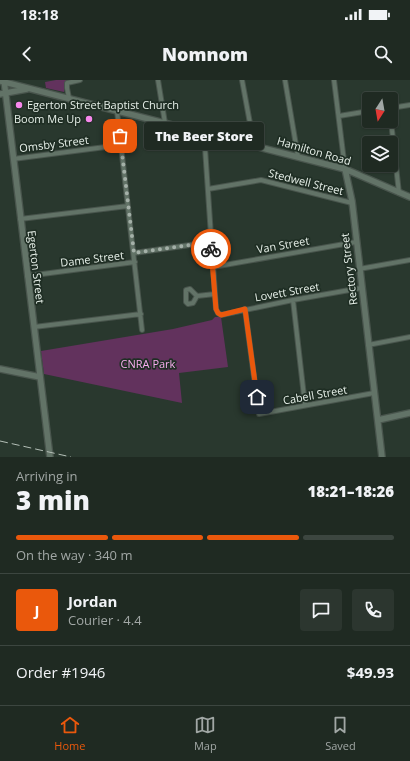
<!DOCTYPE html>
<html lang="en">
<head>
<meta charset="utf-8">
<style>
  :root { --surface:#1f2a22; --page:#2c362f; --text:#f1f3f6; --muted:#a1a7a5; --line:#3c4640; --accent:#ea580c }
  body { margin:0; font-family:"Open Sans",sans-serif; background:var(--page); color:var(--text); height:100vh; display:flex; flex-direction:column; font-size:15px; white-space:nowrap }
  * { box-sizing:border-box; margin:0 }
  p { font-size:13px; color:var(--muted) }
  .icon { flex:none; width:22px; height:22px; fill:none; stroke:currentColor; stroke-width:2; stroke-linecap:round; stroke-linejoin:round }
  .map { position:relative; height:377px; overflow:hidden }
  .details { display:flex; flex-direction:column; background:var(--surface); flex:1 }
  .details>* { flex:none }
  .needle { width:26px; rotate:191deg }
  .controls { position:absolute; left:362px; top:12px; display:grid; gap:8px }
  .controls a { display:grid; place-items:center; width:36px; height:36px; border-radius:4px; background:var(--surface); box-shadow:0 1px 3px #0004,0 0 0 1px var(--line); font-size:20px }
  .pin { position:absolute; display:grid; place-items:center; width:34px; height:34px; color:#fff; margin:-17px; border-radius:8px; box-shadow:0 2px 6px #0006 }
  .courier { position:absolute; display:grid; place-items:center; width:40px; height:40px; margin:-20px; border:3px solid #ea580c; border-radius:50%; background:#fff; color:#222; box-shadow:0 1px 5px #0007 }
  .bubble { position:absolute; height:28px; border-radius:4px; background:var(--surface); box-shadow:0 1px 3px #0004,0 0 0 1px var(--line); font-size:13px; font-weight:800; line-height:28px; text-align:center }
  .overview em { font-style:normal; font-weight:800 }
  .overview div { display:flex; flex-direction:column-reverse }
  .overview { display:flex; align-items:center; justify-content:space-between; height:68px; padding:0 16px }
  h1 { font-size:26px; font-weight:800; line-height:30px }
  .bar { display:grid; grid-template-columns:repeat(4,1fr); gap:6px 4px; align-content:center; height:48px; padding:0 16px }
  .bar i { height:5px; border-radius:3px; background:var(--line) }
  .bar .selected { background:var(--accent) }
  .bar p { grid-column:span 4 }
  .line { display:flex; align-items:center; gap:10px; padding:0 16px; border-top:1px solid var(--line) }
  .line div { flex:1 }
  .round { display:grid; place-items:center; flex:none; width:42px; height:42px; border-radius:4px; background:var(--page) }
  .status { display:flex; justify-content:space-between; align-items:center; height:28px; padding:0 20px; background:var(--surface); direction:ltr }
  .status svg { height:11px; fill:currentColor }
  header { display:flex; justify-content:space-between; align-items:center; height:52px; padding:0 16px; background:var(--surface); font-size:18px; font-weight:800 }
  .menu { display:flex; justify-content:space-around; align-items:center; height:56px; border-top:1px solid var(--line); background:var(--surface); font-size:11px; color:var(--muted) }
  .menu a { display:grid; justify-items:center; gap:2px }
  .menu .selected { color:var(--accent) }
  .map>svg:first-child { display:block }
</style>
</head>
<body>
<div class="status"><b>18:18</b><svg viewBox="0 0 49 12"><path d="M0 12V9h3v3zM5 12V6h3v6zM10 12V3h3v9zM15 12V0h3v12zM26 1h20v11H26zM47 4h2v5h-2z"/></svg></div>
<header><svg class="icon" aria-label="back" viewBox="0 0 24 24"><path d="M15 5l-7 7 7 7"/></svg>Nomnom<svg class="icon" aria-label="search" viewBox="0 0 24 24"><circle cx="10" cy="10" r="6"/><path d="M15 15l6 6"/></svg></header>
<div class="map">
<svg width="410" height="377" viewBox="0 0 410 377">
  <rect width="100%" height="100%" fill="#29382e"/>
  <path fill="#62325d" d="M56,0H72L65,3L64,12L46,8L45,2Z
    M215,237H221L228,287L179,293L182,323L44,294L41,271L173,249L212,240Z"/>
  <g fill="none" stroke-linecap="round" stroke-linejoin="round">
    <g stroke="#49554d" stroke-width="6">
      <path id="street" d="M158,0L165,43
        M242,0L254,65
        M285,0L298,77
        M334,0L345,89
        M69,18L67,8V3L80,0
        M391,28L410,25
        M117,31L142,250
        M339,36L369,31
        M391,41L399,113
        M204,53L216,229L218,233L221,235L293,220L361,208
        M13,79L121,65
        M208,109L261,100L352,123
        M20,139L128,126
        M134,173L211,162
        M213,187L356,162
        M359,189L410,180
        M27,196L135,182
        M197,216L193,223L188,224L186,222V210L190,209L197,216L215,214
        M293,220L305,325
        M245,229L259,334L374,313
        M34,247L141,234
        M368,265L410,257"/>
    </g>
    <g stroke="#49554d" stroke-width="8">
      <path id="secondary" d="M4,0L50,377
        M0,1L345,89L410,117
        M0,14L27,9
        M345,89L352,121L382,377
        M0,289L40,297
        M378,340L410,333"/>
    </g>
    <use href="#street" stroke="#627367" stroke-width="4"/>
    <use href="#secondary" stroke="#627367" stroke-width="5.5"/>
    <path stroke="#b4bfb7" stroke-width="1" stroke-dasharray="8 4" stroke-linecap="butt" d="M0,361L71,377"/>
  </g>
  <g fill="none" stroke-linecap="round" stroke-linejoin="round">
    <path stroke="#a4b0a8" stroke-width="4" stroke-dasharray="0 7.2" d="M120,56L134,173L211,162V169"/>
    <path stroke="#ea580c" stroke-width="5" d="M211,169L216,229L218,233L221,235L245,229L257,317"/>
  </g>
  <g fill="#f788ec" stroke="#1f2e24" stroke-width="1.5">
    <circle cx="19" cy="25" r="4"/>
    <circle cx="89" cy="39" r="4"/>
  </g>
  <g text-anchor="middle" stroke-width="3.5" stroke-linejoin="round" paint-order="stroke">
    <g font-size="11" fill="#e7f0e9" stroke="#1f2e24" text-anchor="start">
      <text x="27" y="29">Egerton Street Baptist Church</text>
      <text x="81" y="43" text-anchor="end">Boom Me Up</text>
    </g>
    <g font-size="11" fill="#e7f0e9" stroke="#1f2e24">
      <text transform="translate(54 64) rotate(-7)" y="4">Omsby Street</text>
      <text transform="translate(314 71) rotate(16)" y="4">Hamilton Road</text>
      <text transform="translate(306 102) rotate(14)" y="4">Stedwell Street</text>
      <text transform="translate(283 165) rotate(-10)" y="4">Van Street</text>
      <text transform="translate(92 179) rotate(-7)" y="4">Dame Street</text>
      <text transform="translate(36 187) rotate(83)" y="4">Egerton Street</text>
      <text transform="translate(349 189) rotate(-97)" y="4">Rectory Street</text>
      <text transform="translate(287 212) rotate(-10)" y="4">Lovett Street</text>
      <text transform="translate(315 315) rotate(-10)" y="4">Cabell Street</text>
    </g>
    <g font-size="11" fill="#f8acef" stroke="#1f2e24">
      <text x="148" y="288">CNRA Park</text>
    </g>
  </g>
</svg>
<div class="controls">
<a><svg class="needle" viewBox="-14 -14 28 28"><path d="M0-13l5 13h-10z" fill="#e53935"/><path d="M0 13l5-13h-10z" fill="#a1a7a5"/></svg></a>
<a><svg class="icon" aria-label="layers" viewBox="0 0 24 24"><path d="M12 4l9 5-9 5-9-5zM3 14l9 5 9-5"/></svg></a>
</div>
<div class="pin" style="left:120px;top:56px;background:#ea580c"><svg class="icon" aria-label="bag" viewBox="0 0 24 24"><path d="M5 8h14l-1 12H6zM9 8a3 3 0 0 1 6 0"/></svg></div>
<div class="pin" style="left:257px;top:317px;background:#1f2937"><svg class="icon" aria-label="home" viewBox="0 0 24 24"><path d="M3 11l9-7 9 7M6 9v11h12V9"/></svg></div>
<div class="courier" style="left:211px;top:169px"><svg class="icon" aria-label="bike" viewBox="0 0 24 24"><circle cx="6" cy="16" r="4"/><circle cx="18" cy="16" r="4"/><path d="M6 16l4-8h5l3 8M10 8l3 8H6M13 5h3"/></svg></div>
<div class="bubble" style="left:144px;top:42px;width:120px">The Beer Store</div>
</div>
<section class="details">
<div class="overview"><div><h1>3 min</h1><p>Arriving in</p></div><em>18:21–18:26</em></div>
<div class="bar"><i class="selected"></i><i class="selected"></i><i class="selected"></i><i></i><p>On the way · 340 m</p></div>
<div class="line" style="height:72px"><b class="round" style="background:var(--accent);color:#fff">J</b><div><b>Jordan</b><p>Courier · 4.4</p></div><a class="round"><svg class="icon" aria-label="chat" viewBox="0 0 24 24"><path d="M4 5h16v11H9l-5 4z"/></svg></a><a class="round"><svg class="icon" aria-label="phone" viewBox="0 0 24 24"><path d="M5 4h4l2 5-3 2q2 4 5 5l2-3 5 2v4C11 20 4 13 5 4z"/></svg></a></div>
<div class="line" style="height:52px"><div>Order #1946</div><b>$49.93</b></div>
</section>
<nav class="menu">
<a class="selected"><svg class="icon" aria-label="home" viewBox="0 0 24 24"><path d="M3 11l9-7 9 7M6 9v11h12V9"/></svg>Home</a>
<a><svg class="icon" aria-label="map" viewBox="0 0 24 24"><path d="M3 6l6-2 6 2 6-2v14l-6 2-6-2-6 2zM9 4v14M15 6v14"/></svg>Map</a>
<a><svg class="icon" aria-label="saved" viewBox="0 0 24 24"><path d="M7 4h10v16l-5-4-5 4z"/></svg>Saved</a>
</nav>
</body>
</html>
